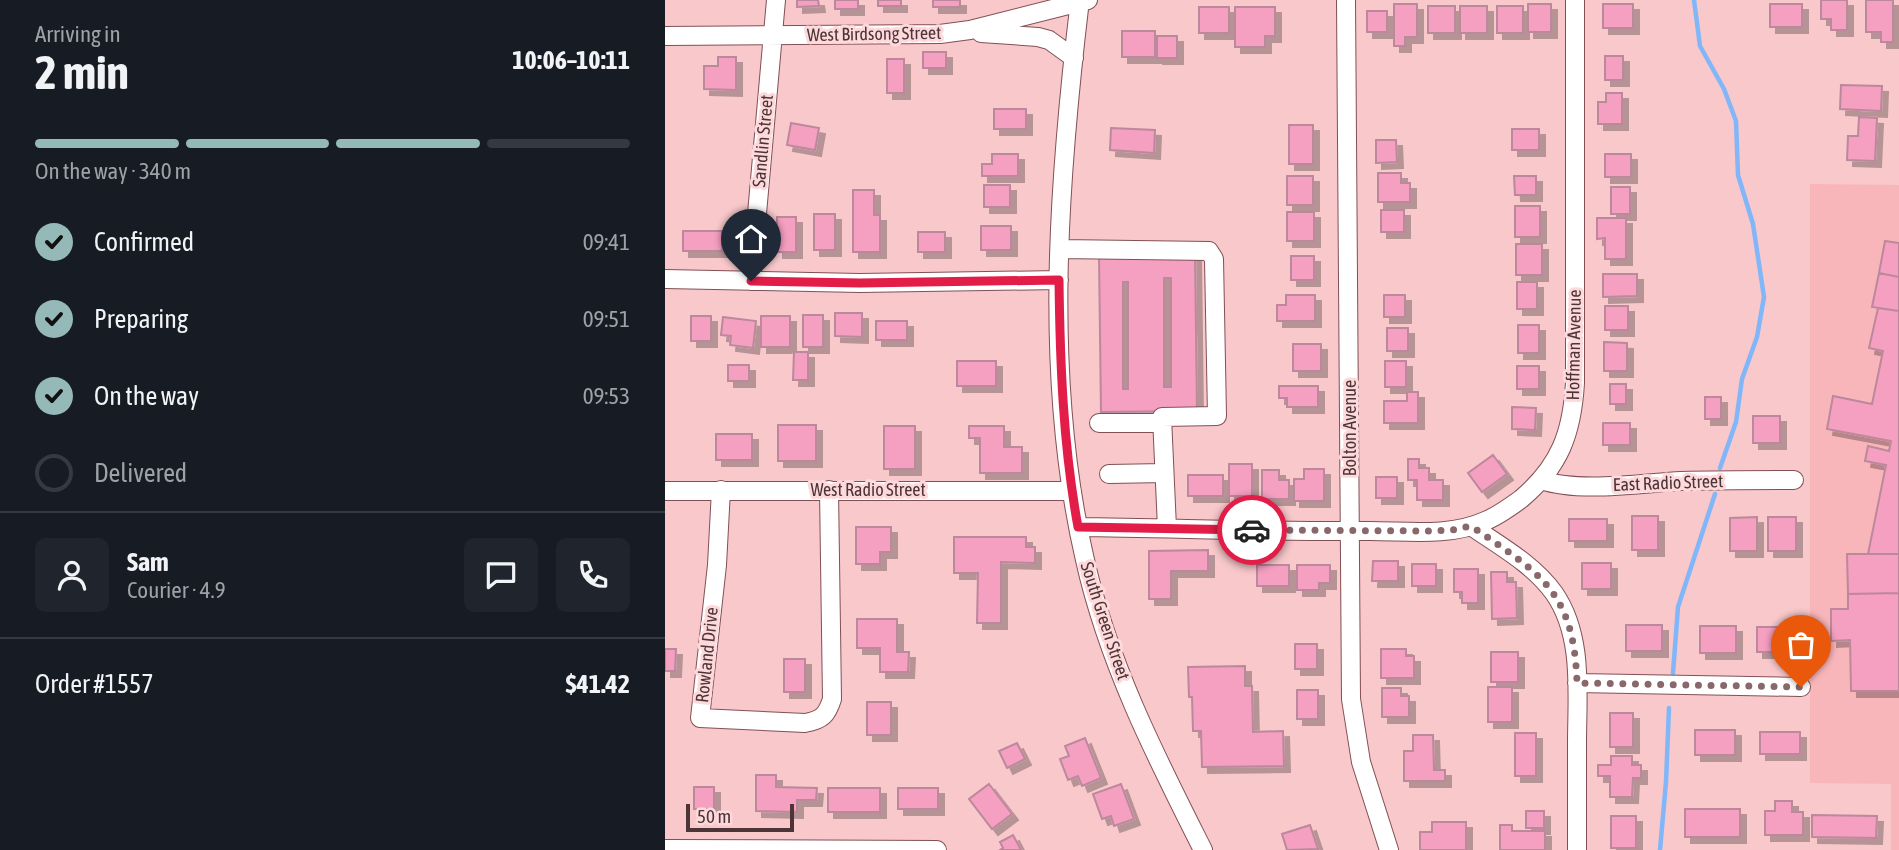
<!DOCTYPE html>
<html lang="en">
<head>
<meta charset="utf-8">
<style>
  :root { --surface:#171b24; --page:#20242c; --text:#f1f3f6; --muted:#9ea1a6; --line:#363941; --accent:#95b8b9 }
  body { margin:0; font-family:"Asap Condensed",sans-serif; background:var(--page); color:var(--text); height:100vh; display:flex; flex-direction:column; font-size:26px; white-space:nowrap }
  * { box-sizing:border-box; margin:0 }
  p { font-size:23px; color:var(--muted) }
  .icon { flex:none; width:38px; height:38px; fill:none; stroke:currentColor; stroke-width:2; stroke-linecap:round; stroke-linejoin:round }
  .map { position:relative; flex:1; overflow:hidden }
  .details { display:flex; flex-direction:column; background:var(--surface); width:665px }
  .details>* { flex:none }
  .scale { position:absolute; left:21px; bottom:18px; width:108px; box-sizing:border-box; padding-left:7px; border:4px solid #4d3537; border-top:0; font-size:19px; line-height:24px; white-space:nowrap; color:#4d3537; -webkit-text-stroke:5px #fdd9db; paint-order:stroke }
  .pin { position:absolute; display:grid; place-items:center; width:60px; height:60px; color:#fff; margin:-72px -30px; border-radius:50% 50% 50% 0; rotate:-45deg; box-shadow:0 0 7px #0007 }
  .pin .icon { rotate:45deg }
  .courier { position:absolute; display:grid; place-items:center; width:70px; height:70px; margin:-35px; border:5px solid #e11d48; border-radius:50%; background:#fff; color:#222; box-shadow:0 2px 9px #0007 }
  .overview em { font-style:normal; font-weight:700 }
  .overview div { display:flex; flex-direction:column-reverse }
  .overview { display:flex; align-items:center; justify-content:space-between; height:119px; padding:0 35px }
  h1 { font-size:46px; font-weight:700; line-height:52px }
  .bar { display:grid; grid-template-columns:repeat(4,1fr); gap:10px 7px; align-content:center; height:84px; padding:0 35px }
  .bar i { height:9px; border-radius:5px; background:var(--line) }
  .bar .current { background:var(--accent) }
  .bar p { grid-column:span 4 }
  .line { display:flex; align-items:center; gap:18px; padding:0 35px; border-top:2px solid var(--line) }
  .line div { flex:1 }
  .round { display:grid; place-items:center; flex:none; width:74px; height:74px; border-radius:10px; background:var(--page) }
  ol { padding:0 35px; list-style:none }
  li { display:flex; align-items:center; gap:21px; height:77px }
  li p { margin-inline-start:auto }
  li .icon { padding:7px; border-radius:50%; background:var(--accent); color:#111; stroke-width:4 }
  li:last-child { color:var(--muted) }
  li i { width:38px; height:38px; border:4px solid var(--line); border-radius:50% }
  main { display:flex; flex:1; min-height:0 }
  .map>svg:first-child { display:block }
</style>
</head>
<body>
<main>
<section class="details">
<div class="overview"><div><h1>2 min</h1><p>Arriving in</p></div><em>10:06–10:11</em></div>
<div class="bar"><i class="current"></i><i class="current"></i><i class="current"></i><i></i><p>On the way · 340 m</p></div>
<ol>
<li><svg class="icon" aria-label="check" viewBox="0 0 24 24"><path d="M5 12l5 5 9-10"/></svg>Confirmed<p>09:41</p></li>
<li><svg class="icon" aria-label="check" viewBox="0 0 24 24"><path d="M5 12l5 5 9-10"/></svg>Preparing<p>09:51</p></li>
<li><svg class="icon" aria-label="check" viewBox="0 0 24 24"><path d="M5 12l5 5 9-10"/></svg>On the way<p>09:53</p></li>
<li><i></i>Delivered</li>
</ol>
<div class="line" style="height:126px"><a class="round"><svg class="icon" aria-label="person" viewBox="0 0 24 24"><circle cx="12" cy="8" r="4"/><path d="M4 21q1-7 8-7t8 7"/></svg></a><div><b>Sam</b><p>Courier · 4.9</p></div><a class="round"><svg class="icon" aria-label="chat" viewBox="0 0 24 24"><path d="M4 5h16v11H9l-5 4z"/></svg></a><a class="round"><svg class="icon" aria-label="phone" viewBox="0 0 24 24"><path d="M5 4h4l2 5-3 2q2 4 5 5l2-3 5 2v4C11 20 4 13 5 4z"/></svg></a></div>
<div class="line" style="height:91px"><div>Order #1557</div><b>$41.42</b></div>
</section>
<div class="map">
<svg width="1234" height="850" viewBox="0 0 1234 850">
  <defs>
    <filter id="shadow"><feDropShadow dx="6" dy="6" stdDeviation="0" flood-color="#0004"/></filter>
  </defs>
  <rect width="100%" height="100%" fill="#f8c8cb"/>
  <path fill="#f9b6ba" d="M1145,184L1234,185V850H1226V784L1145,783Z"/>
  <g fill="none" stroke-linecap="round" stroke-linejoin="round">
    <path stroke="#81b6f8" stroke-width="4.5" d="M1029,0L1035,46L1059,89L1071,121L1073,175L1088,224L1099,297L1092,337L1077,379L1071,422L1055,468
      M1008,673L1013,607L1050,494
      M995,850L1001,782L1004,708"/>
  </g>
  <path fill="#f59fc1" stroke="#bc889c" stroke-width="2" fill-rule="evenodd" filter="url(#shadow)" d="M132,0H153L154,6L132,7Z
    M170,0H193V9H170Z
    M213,0H236V6H213Z
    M268,0H295V7H268Z
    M1156,0H1182V30H1166V19H1156Z
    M1201,0H1228V42H1216V32H1201Z
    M729,4H752V37H740V46H729Z
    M863,4H886V32H863Z
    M938,4H968V28H938Z
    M1105,4H1137V27H1105Z
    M763,6H790V33H763Z
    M795,6H822V33H795Z
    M832,6H858V33H832Z
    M534,7H564V33H534Z
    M570,7H610V36H600V47H570Z
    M702,11H722V32H702Z
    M457,31H490V57H457Z
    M492,36H512V58H492Z
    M258,52H281V68H258Z
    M940,56H958V80H940Z
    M53,57H71V90L39,89V66H53Z
    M222,59H239V93H222Z
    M1176,85L1217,86L1216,111L1175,109Z
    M941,93H957V124H933V102H941Z
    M329,109H361V129H329Z
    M1194,117L1212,118L1210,161L1182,160L1183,136H1193Z
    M126,123L154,128L150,150L122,145Z
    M624,125H648V164H624Z
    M446,128L490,130L489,153L445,150Z
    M847,129H874V150H847Z
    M711,140H731L732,162L711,163Z
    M327,154H353V176H317V164H327Z
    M940,154H966V177H940Z
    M713,173H736V183H745V202H713Z
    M622,176H648V205H622Z
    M849,176H871V195H850Z
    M319,185H345V207H319Z
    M946,187H965V214H946Z
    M188,190H209V215H215V252H188Z
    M850,206H875V237H850Z
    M716,210H739V232H716Z
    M622,212H649V241H622Z
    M149,214H170V250H149Z
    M112,217H131V252H112Z
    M932,218H961V259H940V238L932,239Z
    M316,226H346V250H316Z
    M18,231H57V251H18Z
    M253,232H280V252H253Z
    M1220,241L1234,243V277L1214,273Z
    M851,244H877V275H851Z
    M530,254L532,411L436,412L434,255ZM499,278H506V387H499ZM458,282H463V389H458Z
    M626,256H649V280H626Z
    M1214,273L1234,277V311L1207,307Z
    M938,274H972V296L938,297Z
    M852,282H872V309H852Z
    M621,295H650V321H612V305H621Z
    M719,295H740V317H719Z
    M940,306H963V330H940Z
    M1213,308L1234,311V554H1203L1221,465L1200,461L1203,446L1224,451L1226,441L1162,429L1168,396L1207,404L1218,351L1204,348Z
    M170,313H197V337L170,336Z
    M138,315H158V347H138Z
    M26,316H46V341H26Z
    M96,316H125V347H96Z
    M58,317L91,321L88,348L65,345L66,336L56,335Z
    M211,321H242V340H211Z
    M853,325H874V353H853Z
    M722,328H743V351H722Z
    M939,342L962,343V371H939Z
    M628,344H656V371H628Z
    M129,352H143V380H128Z
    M292,361H331V386H292Z
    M720,361H741V387H720Z
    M63,365H84V381H63Z
    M852,366H874V389H852Z
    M945,384H961V404H945Z
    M614,386H653V407H622V398H614Z
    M742,392H753V423H719V401H742Z
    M1040,397H1056V419H1040Z
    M847,407L871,408L870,430L847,429Z
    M1088,416H1115V443H1088Z
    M938,423H965V445H938Z
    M113,425H151V461H113Z
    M219,426H250V469H219Z
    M304,426H339V447H357V473H315V438H304Z
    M51,434H87V460H51Z
    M828,455L842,474L817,492L803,473Z
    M743,459H754V468H764V480H778V500H752V480H743Z
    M564,464H587V496H564Z
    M639,469H659V501H629V479H639Z
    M597,470H614V480H624V499H597Z
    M523,475H558V496H523Z
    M711,477H732V498H711Z
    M967,516H993V550H967Z
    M1092,517V551H1065V518Z
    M1103,517H1131V551H1103Z
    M904,519H942V541H904Z
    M191,527H226V552H215V564H191Z
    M289,537H361V547H370V563L336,562V623H312L313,573H289Z
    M543,550V571H506V599H484V551Z
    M1182,554H1234V593L1183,594Z
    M708,561H733V581H707Z
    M917,563H946V589H917Z
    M747,564H771V586H747Z
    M592,565H624V586H592Z
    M632,565H665V583H654V590H632Z
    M789,569H813V603H797V592H789Z
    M826,572H842V582H851L852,618L827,619Z
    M1234,593V691H1186L1185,640L1166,641V609H1183V594Z
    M192,619H232V652H244L243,672H215V648H192Z
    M961,625H997V651H961Z
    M1035,626H1071V653H1035Z
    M1092,627H1128V652H1092Z
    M630,644H652V669H630Z
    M0,649H11L10,671H0Z
    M716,649H741V656H749V678H716Z
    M826,652H853V682H826Z
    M119,659H140V692H119Z
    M580,666V686H587L588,732L618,731L619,766L537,767L536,731H528L527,697H524L523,667Z
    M823,687H847V722H823Z
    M717,688H736V696H744V717H717Z
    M632,690H653V719H632Z
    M202,702H226V735H202Z
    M945,713H968V747H945Z
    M1030,730H1070V755H1030Z
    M1095,732H1135V754H1095Z
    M850,733H871V776H850Z
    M748,735H768L769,770H780V781H739V751H748Z
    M420,738L436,778L417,786L413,776L403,780L395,759L404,756L400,746Z
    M352,743L360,759L342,768L334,751Z
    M946,756H967V765H976V778H968L967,797H945V776H933V765H946Z
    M91,775H111V787L152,788L151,800H132V812L91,811Z
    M324,784L347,814L327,829L304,799Z
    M456,784L469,819L449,826L446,816L437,819L428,794Z
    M29,787H49V809H29Z
    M163,788H215V812H163Z
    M233,788H273V809H233Z
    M1110,801H1127V812H1138V835H1100V811H1110Z
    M1020,809H1075V837H1020Z
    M861,811H879V828H861Z
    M1147,815L1212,816L1211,838L1147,837Z
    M946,816H971V848H946Z
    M767,822H801V850H755V832H767Z
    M645,825L653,849L622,850L617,834Z
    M835,825H847V831H880V850H835Z
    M348,835L356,850H335L338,848L335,842Z"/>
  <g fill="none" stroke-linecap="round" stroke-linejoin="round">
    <g stroke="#825054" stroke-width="20">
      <path id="minor" d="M415,0C393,183 378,379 420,560C443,663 491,757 538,850
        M681,0L686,699L696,762L724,850
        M316,33L373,37L384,40L409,58
        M0,36L275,34L305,30L423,0
        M396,249L544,251L549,259L552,416L497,417L502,528
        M0,279L195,283L394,280
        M86,281L111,0
        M434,423H498
        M444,474L499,473
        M877,480C913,493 977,483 1016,481C1054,480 1091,480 1129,480
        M56,490L52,565L35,718L140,723C157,720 162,715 167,699L164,490
        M0,491H407
        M806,526C835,546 868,564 889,593C919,636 912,694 912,743C912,779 912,814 912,850
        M413,527C510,528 608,532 705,531C742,531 785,537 820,521C833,516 845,507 856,499C895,466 907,433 910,383V0
        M912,683L1136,687
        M0,849L272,850"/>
    </g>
    <use href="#minor" stroke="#fff" stroke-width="18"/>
  </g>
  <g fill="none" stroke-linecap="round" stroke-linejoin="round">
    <path stroke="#89686b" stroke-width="7" stroke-dasharray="0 12.6" d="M587,530L766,531L787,530L806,526C876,574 909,591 912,683L1136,687"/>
    <path stroke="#e11d48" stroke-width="9" d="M86,281L195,283L394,280C395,362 398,445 413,527L587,530"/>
  </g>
  <g text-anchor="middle" stroke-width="6" stroke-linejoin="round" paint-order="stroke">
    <g font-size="18" fill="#4d3537" stroke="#fdd9db">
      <text transform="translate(209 34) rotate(-1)" y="6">West Birdsong Street</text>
      <text transform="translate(98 141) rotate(-85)" y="6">Sandlin Street</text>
      <text transform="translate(909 345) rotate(-89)" y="6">Hoffman Avenue</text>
      <text transform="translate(685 428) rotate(-90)" y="6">Bolton Avenue</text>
      <text transform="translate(1003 483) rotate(-2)" y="6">East Radio Street</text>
      <text x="203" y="496">West Radio Street</text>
      <text transform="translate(440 621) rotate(72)" y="6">South Green Street</text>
      <text transform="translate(42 655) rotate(-84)" y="6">Rowland Drive</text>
    </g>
  </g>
</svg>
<div class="scale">50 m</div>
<div class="pin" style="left:1136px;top:687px;background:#ea580c"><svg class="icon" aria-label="bag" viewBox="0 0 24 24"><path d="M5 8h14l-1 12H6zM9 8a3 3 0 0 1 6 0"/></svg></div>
<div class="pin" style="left:86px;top:281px;background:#1f2937"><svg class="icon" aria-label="home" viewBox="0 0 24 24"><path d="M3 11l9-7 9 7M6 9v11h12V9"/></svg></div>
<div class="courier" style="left:587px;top:530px"><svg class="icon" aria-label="car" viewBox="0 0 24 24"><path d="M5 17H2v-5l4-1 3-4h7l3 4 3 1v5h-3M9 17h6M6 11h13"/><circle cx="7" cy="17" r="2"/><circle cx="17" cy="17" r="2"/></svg></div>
</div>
</main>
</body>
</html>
